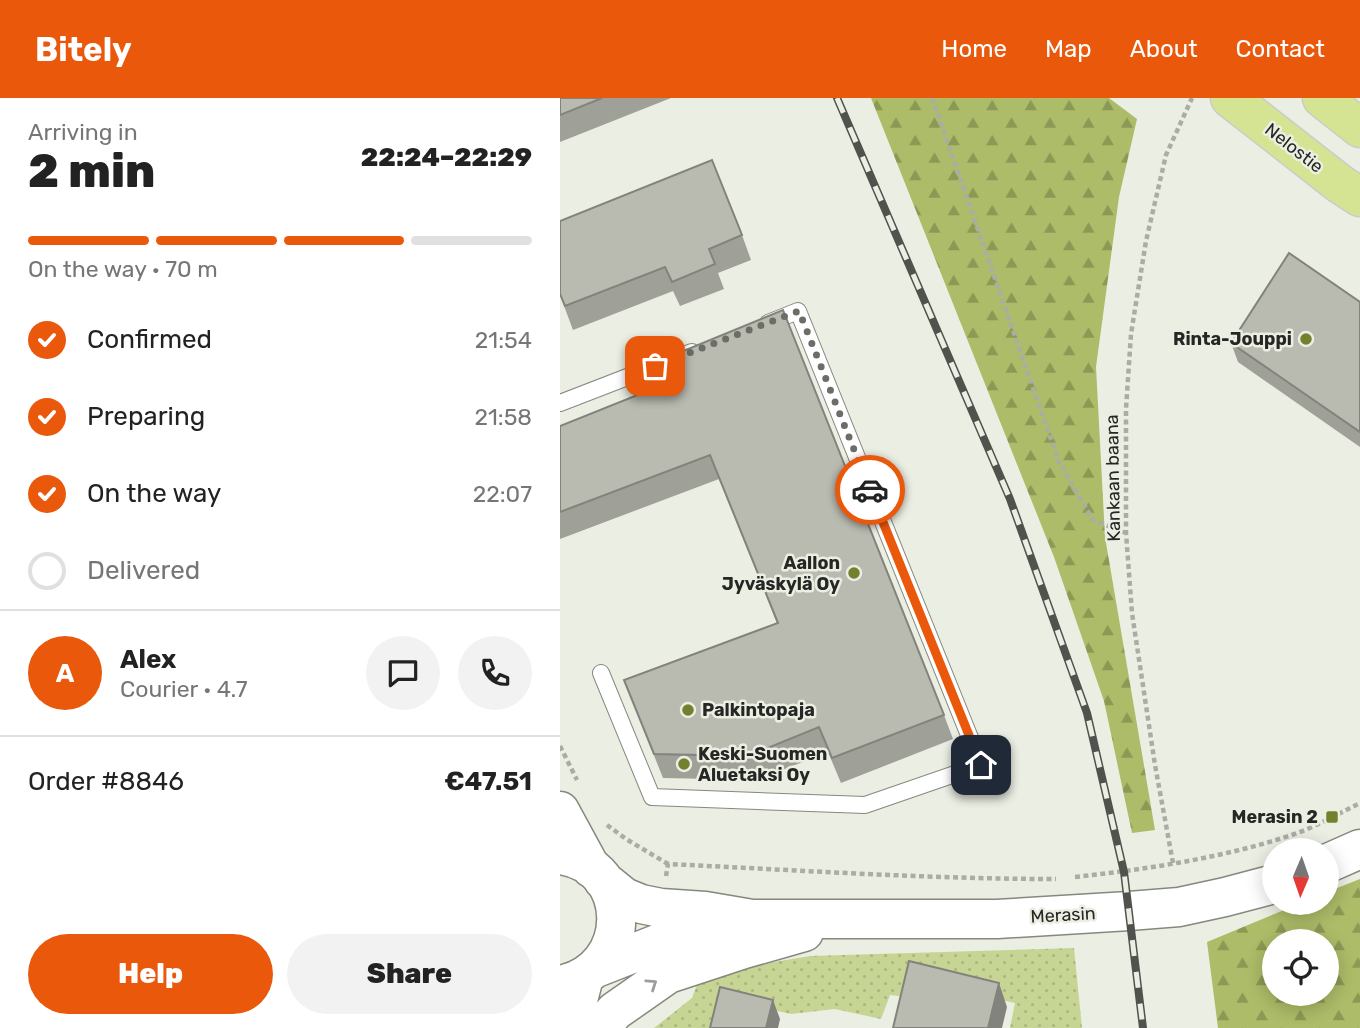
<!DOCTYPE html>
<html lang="en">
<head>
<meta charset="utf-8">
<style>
  :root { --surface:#fff; --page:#f2f2f2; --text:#222; --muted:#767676; --line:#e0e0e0; --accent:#ea580c }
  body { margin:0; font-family:Rubik,sans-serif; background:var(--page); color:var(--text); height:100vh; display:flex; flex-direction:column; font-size:26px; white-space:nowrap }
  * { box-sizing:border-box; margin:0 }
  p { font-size:23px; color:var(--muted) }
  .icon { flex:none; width:38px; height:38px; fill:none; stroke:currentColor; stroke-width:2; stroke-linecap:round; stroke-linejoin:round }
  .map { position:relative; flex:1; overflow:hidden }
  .drawer { display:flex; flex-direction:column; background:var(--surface); width:560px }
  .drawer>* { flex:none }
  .needle { width:46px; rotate:182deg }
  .tools { position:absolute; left:702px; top:740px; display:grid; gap:14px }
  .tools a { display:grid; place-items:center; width:77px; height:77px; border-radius:50%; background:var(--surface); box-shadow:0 4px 18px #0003; font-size:35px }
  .pin { position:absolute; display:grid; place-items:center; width:60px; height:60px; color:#fff; margin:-30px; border-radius:14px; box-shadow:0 4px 10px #0006 }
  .courier { position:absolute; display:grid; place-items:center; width:70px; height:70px; margin:-35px; border:5px solid #ea580c; border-radius:50%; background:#fff; color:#222; box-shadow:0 2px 9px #0007 }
  .head em { font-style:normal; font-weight:800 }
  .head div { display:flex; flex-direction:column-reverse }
  .head { display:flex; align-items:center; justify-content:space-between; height:119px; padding:0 28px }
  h1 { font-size:46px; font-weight:800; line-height:52px }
  .bar { display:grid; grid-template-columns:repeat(4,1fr); gap:10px 7px; align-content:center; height:84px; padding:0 28px }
  .bar i { height:9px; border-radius:5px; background:var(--line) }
  .bar .active { background:var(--accent) }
  .bar p { grid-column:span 4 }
  .line { display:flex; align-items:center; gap:18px; padding:0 28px; border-top:2px solid var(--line) }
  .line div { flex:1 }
  .round { display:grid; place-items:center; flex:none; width:74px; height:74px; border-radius:37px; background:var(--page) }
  ol { padding:0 28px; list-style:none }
  li { display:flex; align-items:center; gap:21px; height:77px }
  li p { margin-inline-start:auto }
  li .icon { padding:7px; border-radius:50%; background:var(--accent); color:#fff; stroke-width:4 }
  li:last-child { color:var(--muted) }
  li i { width:38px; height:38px; border:4px solid var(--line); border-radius:50% }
  .cta { display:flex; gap:14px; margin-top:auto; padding:14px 28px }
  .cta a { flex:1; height:80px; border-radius:42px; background:var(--accent); color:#fff; font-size:28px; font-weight:800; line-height:80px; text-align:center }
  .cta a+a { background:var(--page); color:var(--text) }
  header { display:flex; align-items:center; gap:42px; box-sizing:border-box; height:98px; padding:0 35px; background:var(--accent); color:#fff }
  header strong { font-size:33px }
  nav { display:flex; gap:38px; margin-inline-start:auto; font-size:24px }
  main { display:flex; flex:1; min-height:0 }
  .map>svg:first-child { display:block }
</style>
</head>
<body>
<header>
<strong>Bitely</strong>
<nav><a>Home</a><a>Map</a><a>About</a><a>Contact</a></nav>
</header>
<main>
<section class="drawer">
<div class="head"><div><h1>2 min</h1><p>Arriving in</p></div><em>22:24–22:29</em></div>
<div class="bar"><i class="active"></i><i class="active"></i><i class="active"></i><i></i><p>On the way · 70 m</p></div>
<ol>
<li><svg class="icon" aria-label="check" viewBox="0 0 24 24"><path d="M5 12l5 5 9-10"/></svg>Confirmed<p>21:54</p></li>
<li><svg class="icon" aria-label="check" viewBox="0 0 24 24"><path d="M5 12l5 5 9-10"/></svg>Preparing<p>21:58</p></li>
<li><svg class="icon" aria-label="check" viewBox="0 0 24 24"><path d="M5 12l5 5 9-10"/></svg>On the way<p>22:07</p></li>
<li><i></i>Delivered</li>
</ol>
<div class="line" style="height:126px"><b class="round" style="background:var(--accent);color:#fff">A</b><div><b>Alex</b><p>Courier · 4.7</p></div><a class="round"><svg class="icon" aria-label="chat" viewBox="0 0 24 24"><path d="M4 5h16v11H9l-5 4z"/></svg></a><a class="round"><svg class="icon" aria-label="phone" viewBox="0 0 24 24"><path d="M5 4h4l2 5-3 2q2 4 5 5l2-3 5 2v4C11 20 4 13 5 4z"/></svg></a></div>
<div class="line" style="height:91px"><div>Order #8846</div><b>€47.51</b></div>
<div class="cta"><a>Help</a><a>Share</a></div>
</section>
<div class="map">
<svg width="800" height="930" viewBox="0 0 800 930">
  <defs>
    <pattern id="grass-dots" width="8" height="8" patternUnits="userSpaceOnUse" patternTransform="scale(1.75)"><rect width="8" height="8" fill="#c7d594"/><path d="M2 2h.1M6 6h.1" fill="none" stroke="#abb77f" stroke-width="1.8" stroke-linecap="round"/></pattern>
    <pattern id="forest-firs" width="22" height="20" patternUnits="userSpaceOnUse" patternTransform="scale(1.75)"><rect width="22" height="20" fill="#acbc68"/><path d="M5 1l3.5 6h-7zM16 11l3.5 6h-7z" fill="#8c9955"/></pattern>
  </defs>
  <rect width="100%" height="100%" fill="#ebeee3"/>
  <path fill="url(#grass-dots)" d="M514,850L522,930H450L455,905L351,882L346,899L330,897L321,921L275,911L231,916L163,901L156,930H94L132,900L141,876L250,858Z"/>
  <path fill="url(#forest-firs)" fill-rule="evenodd" d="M311,0H549L577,21L559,99L536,269L545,439L595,732L572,735L544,603L494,459Z
    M800,781V930H658L647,844L741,805H766L767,794ZM714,844H766V896H714Z"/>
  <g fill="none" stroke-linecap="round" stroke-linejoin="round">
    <g stroke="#86887e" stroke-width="18">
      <path id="service" d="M0,305L132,254
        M41,575L92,699L305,707L421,667L238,213L208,225"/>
    </g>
    <g stroke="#86887e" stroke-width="41">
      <path id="tertiary" d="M0,713L31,770
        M0,757C74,767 76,872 0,887
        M766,766L800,751
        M43,782L64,799L81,806L101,810L145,813L192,821H437L569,813L619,809L665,799L714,786
        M36,870L102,844L174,826
        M11,930L24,879
        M40,930L55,913L108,876L184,851L244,834"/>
    </g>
    <g stroke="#cbcbca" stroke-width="41">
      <path id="trunk" d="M670,0L780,86L800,99
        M762,0L800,30"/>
    </g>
    <path stroke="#abada5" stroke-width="4.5" stroke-dasharray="5 3.5" stroke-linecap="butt" d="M372,0L499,364L533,422L566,435
      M0,648L17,682
      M47,727L66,741L108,766
      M613,765L595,667L572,515L566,435V311L571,236L586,143L606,57L632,0
      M106,778L108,766C237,772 366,781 496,781
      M515,779C588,771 662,760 732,737C755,729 778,716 800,705"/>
    <use href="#service" stroke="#fff" stroke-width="16"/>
    <use href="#tertiary" stroke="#fff" stroke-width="38"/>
    <use href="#trunk" stroke="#d4e492" stroke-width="38"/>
    <g stroke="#50524d" stroke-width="8">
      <path id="rail" d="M277,0L450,401L527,615L564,774L583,930"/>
    </g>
    <use href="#rail" stroke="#ebeee3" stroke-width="5" stroke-dasharray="16" stroke-linecap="butt"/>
  </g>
  <path fill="#9fa198" d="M0,0H111L0,44Z
    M182,137L191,162L158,175L164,191L120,208L113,193L13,232L0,197Z
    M800,204V349L678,264L671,245Z
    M111,258L384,617L393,641L281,685L268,654L197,682L103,680L64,582L217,525L159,381L0,441V328L119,280Z"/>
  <path fill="#82837c" d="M439,885L447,909L442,930H428Z
    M213,902L220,921L218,930H206Z"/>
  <path fill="#b9bbb1" stroke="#82837c" stroke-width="2" d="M0,0H42L0,17Z
    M152,62L182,137L149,151L155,166L112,184L105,169L5,208L0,196V123Z
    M729,155L800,204V334L671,245Z
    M223,212L384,617L272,660L259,629L188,658L94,656L64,582L218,525L150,357L0,414V328L120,280L111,258Z
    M349,863L439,885L428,930H333Z
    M160,889L213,902L206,930H150Z"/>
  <defs><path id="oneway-chevron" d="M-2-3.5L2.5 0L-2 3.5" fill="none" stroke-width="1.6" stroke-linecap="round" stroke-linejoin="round" transform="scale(1.75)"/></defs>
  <use stroke="#9d9e9c" href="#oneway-chevron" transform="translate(92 886) rotate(-34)"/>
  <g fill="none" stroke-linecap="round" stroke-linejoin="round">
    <path stroke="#6b6d67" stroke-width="7" stroke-dasharray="0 12.6" d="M95,268L239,213L310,392"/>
    <path stroke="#ea580c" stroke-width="9" d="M310,392L421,667"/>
  </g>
  <g fill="#73812f" stroke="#ebeee3" stroke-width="2.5">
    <circle cx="746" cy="241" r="7"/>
    <circle cx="294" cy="475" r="7"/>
    <circle cx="128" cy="612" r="7"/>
    <circle cx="124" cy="666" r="7"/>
    <rect x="765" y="712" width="14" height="14" rx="3.5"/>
  </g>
  <g text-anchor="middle" stroke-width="5" stroke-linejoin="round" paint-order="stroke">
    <g font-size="18" fill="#262724" stroke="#ebeee3">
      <text transform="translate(734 50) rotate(38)" y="6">Nelostie</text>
      <text transform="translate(553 380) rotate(-91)" y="6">Kankaan baana</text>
      <text transform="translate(503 817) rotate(-3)" y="6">Merasin</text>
    </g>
    <g font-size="18" font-weight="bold" fill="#262724" stroke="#ebeee3" text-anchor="end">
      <text x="732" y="247">Rinta-Jouppi</text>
      <text x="280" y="471">Aallon<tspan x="280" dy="21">Jyväskylä Oy</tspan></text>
      <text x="142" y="618" text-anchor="start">Palkintopaja</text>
      <text x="138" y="662" text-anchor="start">Keski-Suomen<tspan x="138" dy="21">Aluetaksi Oy</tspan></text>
      <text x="758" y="725">Merasin 2</text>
    </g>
  </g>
</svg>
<div class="tools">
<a><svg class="needle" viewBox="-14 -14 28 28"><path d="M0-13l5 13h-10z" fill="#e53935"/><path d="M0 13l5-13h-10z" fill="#767676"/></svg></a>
<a><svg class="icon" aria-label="locate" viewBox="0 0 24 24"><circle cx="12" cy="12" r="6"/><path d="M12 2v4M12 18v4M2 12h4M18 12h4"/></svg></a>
</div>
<div class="pin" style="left:95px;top:268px;background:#ea580c"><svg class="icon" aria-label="bag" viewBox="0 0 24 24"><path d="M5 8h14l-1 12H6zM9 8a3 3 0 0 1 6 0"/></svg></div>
<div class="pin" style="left:421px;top:667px;background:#1f2937"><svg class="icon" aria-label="home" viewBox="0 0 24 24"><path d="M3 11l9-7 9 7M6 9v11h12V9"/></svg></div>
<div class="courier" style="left:310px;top:392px"><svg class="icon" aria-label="car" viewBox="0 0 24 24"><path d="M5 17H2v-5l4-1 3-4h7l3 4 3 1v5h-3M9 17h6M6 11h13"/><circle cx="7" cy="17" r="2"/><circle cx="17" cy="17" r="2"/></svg></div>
</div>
</main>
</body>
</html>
